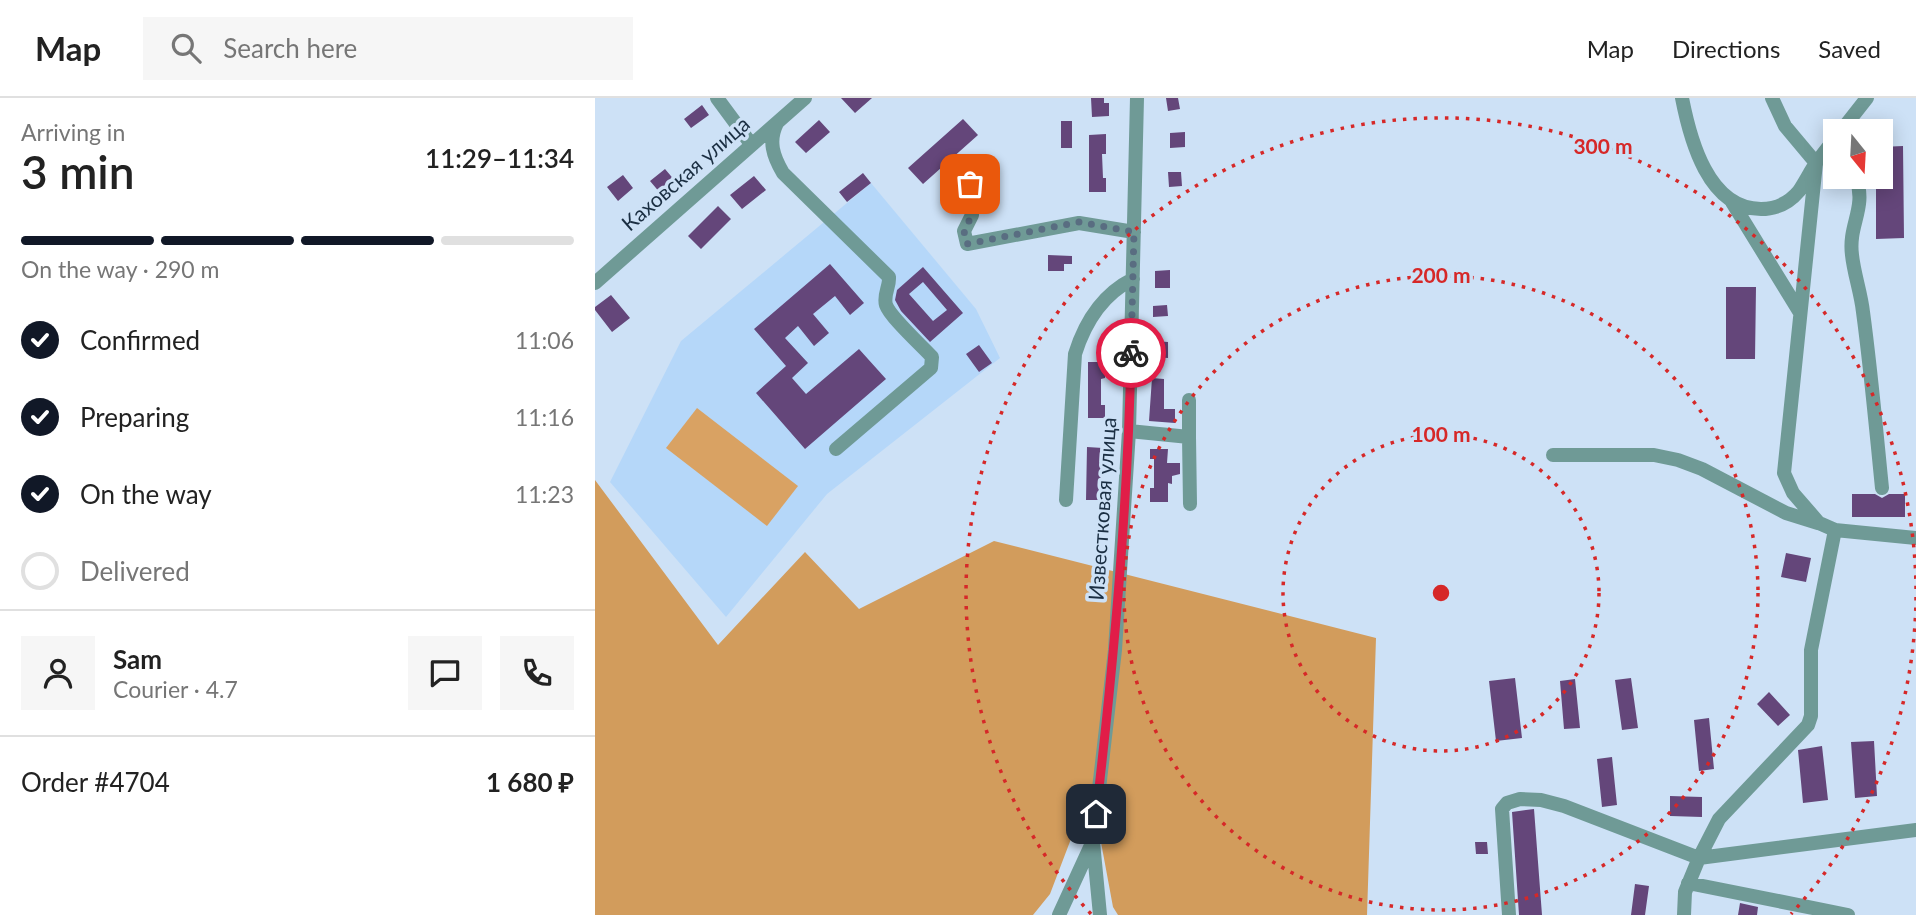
<!DOCTYPE html>
<html lang="en">
<head>
<meta charset="utf-8">
<style>
  :root { --surface:#fff; --page:#f6f6f6; --text:#222; --muted:#767676; --line:#e0e0e0; --accent:#111827 }
  body { margin:0; font-family:Lato,sans-serif; background:var(--page); color:var(--text); height:100vh; display:flex; flex-direction:column; font-size:26px; white-space:nowrap }
  * { box-sizing:border-box; margin:0 }
  p { font-size:23px; color:var(--muted) }
  .icon { flex:none; width:38px; height:38px; fill:none; stroke:currentColor; stroke-width:2; stroke-linecap:round; stroke-linejoin:round }
  .map { position:relative; flex:1; overflow:hidden }
  .panel { display:flex; flex-direction:column; background:var(--surface); width:595px }
  .panel>* { flex:none }
  .needle { width:46px; rotate:162deg }
  .controls { position:absolute; left:1228px; top:21px; display:grid; gap:14px }
  .controls a { display:grid; place-items:center; width:70px; height:70px; border-radius:0px; background:var(--surface); box-shadow:0 4px 18px #0003; font-size:35px }
  .pin { position:absolute; display:grid; place-items:center; width:60px; height:60px; color:#fff; margin:-30px; border-radius:14px; box-shadow:0 4px 10px #0006 }
  .courier { position:absolute; display:grid; place-items:center; width:70px; height:70px; margin:-35px; border:5px solid #e11d48; border-radius:50%; background:#fff; color:#222; box-shadow:0 2px 9px #0007 }
  .summary em { font-style:normal; font-weight:600 }
  .summary div { display:flex; flex-direction:column-reverse }
  .summary { display:flex; align-items:center; justify-content:space-between; height:119px; padding:0 21px }
  h1 { font-size:46px; font-weight:600; line-height:52px }
  .bar { display:grid; grid-template-columns:repeat(4,1fr); gap:10px 7px; align-content:center; height:84px; padding:0 21px }
  .bar i { height:9px; border-radius:5px; background:var(--line) }
  .bar .current { background:var(--accent) }
  .bar p { grid-column:span 4 }
  .line { display:flex; align-items:center; gap:18px; padding:0 21px; border-top:2px solid var(--line) }
  .line div { flex:1 }
  .round { display:grid; place-items:center; flex:none; width:74px; height:74px; border-radius:0px; background:var(--page) }
  ol { padding:0 21px; list-style:none }
  li { display:flex; align-items:center; gap:21px; height:77px }
  li p { margin-inline-start:auto }
  li .icon { padding:7px; border-radius:50%; background:var(--accent); color:#fff; stroke-width:4 }
  li:last-child { color:var(--muted) }
  li i { width:38px; height:38px; border:4px solid var(--line); border-radius:50% }
  header { display:flex; align-items:center; gap:42px; box-sizing:border-box; height:98px; padding:0 35px; background:var(--surface); border-bottom:2px solid var(--line) }
  header strong { font-size:33px }
  nav { display:flex; gap:38px; margin-inline-start:auto; font-size:24px }
  .search { width:490px; height:63px; background:var(--page); display:flex; align-items:center; gap:18px; box-sizing:border-box; padding:0 24px; border-radius:0px; color:var(--muted); font-size:26px }
  main { display:flex; flex:1; min-height:0 }
  .map>svg:first-child { display:block }
</style>
</head>
<body>
<header>
<strong>Map</strong>
<div class="search"><svg class="icon" aria-label="search" viewBox="0 0 24 24"><circle cx="10" cy="10" r="6"/><path d="M15 15l6 6"/></svg>Search here</div>
<nav><a>Map</a><a>Directions</a><a>Saved</a></nav>
</header>
<main>
<section class="panel">
<div class="summary"><div><h1>3 min</h1><p>Arriving in</p></div><em>11:29–11:34</em></div>
<div class="bar"><i class="current"></i><i class="current"></i><i class="current"></i><i></i><p>On the way · 290 m</p></div>
<ol>
<li><svg class="icon" aria-label="check" viewBox="0 0 24 24"><path d="M5 12l5 5 9-10"/></svg>Confirmed<p>11:06</p></li>
<li><svg class="icon" aria-label="check" viewBox="0 0 24 24"><path d="M5 12l5 5 9-10"/></svg>Preparing<p>11:16</p></li>
<li><svg class="icon" aria-label="check" viewBox="0 0 24 24"><path d="M5 12l5 5 9-10"/></svg>On the way<p>11:23</p></li>
<li><i></i>Delivered</li>
</ol>
<div class="line" style="height:126px"><a class="round"><svg class="icon" aria-label="person" viewBox="0 0 24 24"><circle cx="12" cy="8" r="4"/><path d="M4 21q1-7 8-7t8 7"/></svg></a><div><b>Sam</b><p>Courier · 4.7</p></div><a class="round"><svg class="icon" aria-label="chat" viewBox="0 0 24 24"><path d="M4 5h16v11H9l-5 4z"/></svg></a><a class="round"><svg class="icon" aria-label="phone" viewBox="0 0 24 24"><path d="M5 4h4l2 5-3 2q2 4 5 5l2-3 5 2v4C11 20 4 13 5 4z"/></svg></a></div>
<div class="line" style="height:91px"><div>Order #4704</div><b>1 680 ₽</b></div>
</section>
<div class="map">
<svg width="1321" height="817" viewBox="0 0 1321 817">
  <rect width="100%" height="100%" fill="#cde1f6"/>
  <path fill="#b5d7f9" d="M276,85L381,211L405,260L232,396L131,519L15,384L86,243Z"/>
  <path fill="#d9a263" d="M102,310L203,388L172,428L71,350Z"/>
  <path fill="#d29c5c" d="M0,382L123,547L210,454L264,511L399,443L781,540L772,817H523L518,809L503,728L479,733L455,796L438,817H0Z"/>
  <path fill="#64467a" fill-rule="evenodd" d="M246,0H277L260,15Z
    M496,0H509V5H514V18L497,19Z
    M571,0H583L585,11L573,13Z
    M107,7L114,17L96,30L89,21Z
    M368,21L383,37L328,86L313,70Z
    M224,22L235,34L211,55L200,44Z
    M466,23H477V50H466Z
    M590,34V49L575,50V35Z
    M511,36V56H507L508,80H511V94H494V37Z
    M1308,48L1309,140L1281,141V79H1286V49Z
    M70,71L81,84L66,96L55,83Z
    M573,74H586L587,88L574,89Z
    M268,75L276,85L252,104L244,94Z
    M28,77L38,90L23,103L12,89Z
    M159,78L171,92L147,111L135,97Z
    M123,108L136,121L106,151L93,138Z
    M453,157L477,158V166H469V173H453Z
    M235,166L269,205L255,217L240,198L218,216L234,235L219,248L203,228L190,240L213,265L197,280L211,296L264,251L291,281L210,351L161,295L191,268L159,231Z
    M328,169L368,215L335,244L306,213L300,202L302,192ZM328,184L352,212L338,223L314,196Z
    M575,172V190H560V173Z
    M1131,189H1161L1160,261H1131Z
    M16,197L35,220L17,234L0,212V209Z
    M572,207L573,218L558,219V208Z
    M559,243L573,244V260L558,259Z
    M384,247L397,265L384,274L371,256Z
    M493,264H510V280L506,281V307H510V320H493Z
    M557,280L569,281V311H580V325L554,323Z
    M492,349L508,350V364H505L507,402H491Z
    M555,351H573L572,365H585V376L577,378V386L573,385V404H555V390H559V361H555Z
    M1257,396H1280L1287,400L1294,396H1310V419H1257Z
    M1191,455L1216,460L1211,484L1186,479Z
    M920,580L927,640L901,643L894,583Z
    M1036,580L1043,630L1027,632L1020,582Z
    M980,581L985,630L969,631L965,583Z
    M1174,594L1195,617L1183,628L1162,606Z
    M1114,620L1119,671L1104,673L1099,622Z
    M1279,643L1282,698L1260,700L1256,644Z
    M1227,648L1233,702L1208,705L1203,652Z
    M1017,659L1022,707L1007,709L1002,661Z
    M1075,698L1107,699V719L1075,718Z
    M939,711L947,817H924L917,714Z
    M880,744H892L893,756H881Z
    M1040,786L1054,788L1050,817H1036Z
    M1145,805L1163,809L1162,817H1143Z"/>
  <g fill="none" stroke-linecap="round" stroke-linejoin="round">
    <path stroke="#6f9a96" stroke-width="14" d="M122,0L156,46
      M1087,0C1095,41 1113,111 1166,111C1181,111 1194,105 1204,93C1210,84 1215,74 1221,65L1190,28L1177,0
      M182,25C173,43 178,58 188,75L294,179C295,188 288,197 291,207C295,219 327,248 337,259L336,270L241,351
      M1246,33L1272,0
      M1241,39L1221,65L1189,375L1198,395L1224,425L1240,432L1321,440
      M372,64L378,104L377,117L369,133L372,146L484,125L539,134
      M1261,79C1272,111 1253,126 1257,157C1259,176 1266,195 1268,214C1276,273 1281,331 1287,390
      M1137,104L1204,213
      M0,185L210,0
      M594,302V339
      M534,333L594,339L595,406
      M958,357H1059L1083,362L1107,371L1191,415L1223,425
      M471,402L480,256C490,224 508,196 538,181
      M498,744L505,817
      M1093,785L1253,817
      M464,817L498,743L520,552L534,333L542,0
      M914,817L907,711L912,705L925,701L946,702L969,708L1104,760L1124,721L1213,627L1216,618V552L1240,432
      M1089,817L1090,794L1104,760L1321,732"/>
  </g>
  <g fill="none" stroke-linecap="round" stroke-linejoin="round">
    <path stroke="#596d81" stroke-width="7" stroke-dasharray="0 12.6" d="M375,86L377,117L369,133L372,146L484,124L539,134L536,255"/>
    <path stroke="#e11d48" stroke-width="9" d="M501,716C519,563 533,410 536,255"/>
  </g>
  <g fill="none" stroke="#d62828" stroke-width="3.5" stroke-dasharray="3.5 7">
    <circle cx="846" cy="495" r="158"/>
    <circle cx="846" cy="495" r="317"/>
    <path d="M1321 499A475 475 0 0 1 1196 816M496 816A475 475 0 1 1 1321 491"/>
  </g>
  <g text-anchor="middle" stroke-width="7" stroke-linejoin="round" paint-order="stroke">
    <g font-size="21" fill="#1a2e42" stroke="#cde1f6">
      <text transform="translate(91 76) rotate(-41)" y="7">Каховская улица</text>
      <text transform="translate(508 411) rotate(-86)" y="7">Известковая улица</text>
    </g>
  </g>
  <circle cx="846" cy="495" r="10" fill="#d62828" stroke="#cde1f6" stroke-width="3.5"/>
  <g font-size="21" text-anchor="middle" font-weight="bold" fill="#d62828" stroke="#cde1f6" stroke-width="7" stroke-linejoin="round" paint-order="stroke">
    <text x="1008" y="56">300 m</text>
    <text x="846" y="185">200 m</text>
    <text x="846" y="344">100 m</text>
  </g>
</svg>
<div class="controls">
<a><svg class="needle" viewBox="-14 -14 28 28"><path d="M0-13l5 13h-10z" fill="#e53935"/><path d="M0 13l5-13h-10z" fill="#767676"/></svg></a>
</div>
<div class="pin" style="left:375px;top:86px;background:#ea580c"><svg class="icon" aria-label="bag" viewBox="0 0 24 24"><path d="M5 8h14l-1 12H6zM9 8a3 3 0 0 1 6 0"/></svg></div>
<div class="pin" style="left:501px;top:716px;background:#1f2937"><svg class="icon" aria-label="home" viewBox="0 0 24 24"><path d="M3 11l9-7 9 7M6 9v11h12V9"/></svg></div>
<div class="courier" style="left:536px;top:255px"><svg class="icon" aria-label="bike" viewBox="0 0 24 24"><circle cx="6" cy="16" r="4"/><circle cx="18" cy="16" r="4"/><path d="M6 16l4-8h5l3 8M10 8l3 8H6M13 5h3"/></svg></div>
</div>
</main>
</body>
</html>
